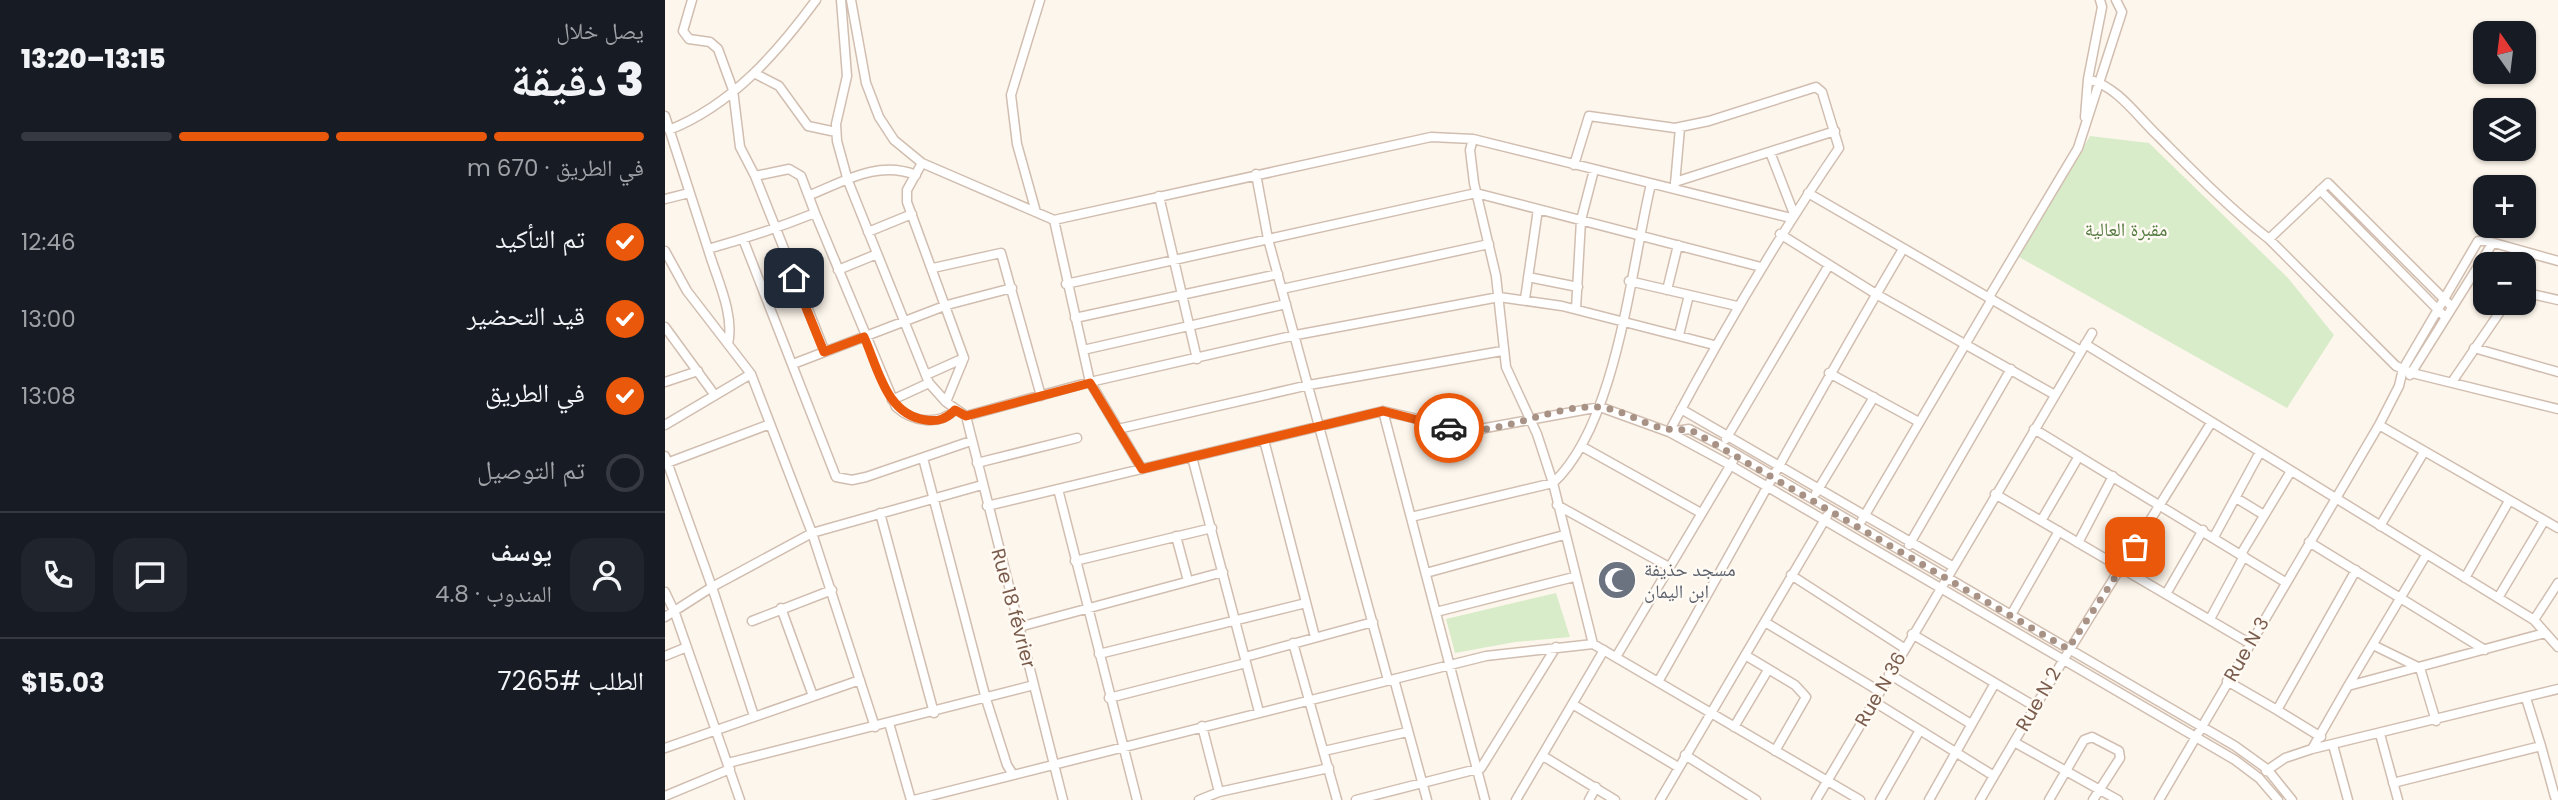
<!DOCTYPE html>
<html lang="ar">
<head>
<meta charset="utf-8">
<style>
  :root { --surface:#171b24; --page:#20242c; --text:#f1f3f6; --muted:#9ea1a6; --line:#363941; --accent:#ea580c }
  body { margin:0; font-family:Poppins,"Noto Naskh Arabic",sans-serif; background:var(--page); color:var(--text); direction:rtl; height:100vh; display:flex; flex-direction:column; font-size:26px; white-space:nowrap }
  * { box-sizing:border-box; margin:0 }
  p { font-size:23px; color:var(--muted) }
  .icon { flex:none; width:38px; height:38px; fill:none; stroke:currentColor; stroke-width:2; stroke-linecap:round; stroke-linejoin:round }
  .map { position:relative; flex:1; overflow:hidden; direction:ltr }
  .details { display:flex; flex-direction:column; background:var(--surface); width:665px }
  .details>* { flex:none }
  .needle { width:46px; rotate:346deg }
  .controls { position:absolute; left:1808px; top:21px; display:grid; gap:14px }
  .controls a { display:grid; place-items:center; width:63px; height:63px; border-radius:14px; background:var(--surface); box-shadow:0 2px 5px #0004; font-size:35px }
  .pin { position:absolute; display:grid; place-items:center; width:60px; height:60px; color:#fff; margin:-30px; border-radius:14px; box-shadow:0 4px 10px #0006 }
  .courier { position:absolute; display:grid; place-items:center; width:70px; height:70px; margin:-35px; border:5px solid #ea580c; border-radius:50%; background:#fff; color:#222; box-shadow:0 2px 9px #0007 }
  .head em { font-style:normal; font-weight:800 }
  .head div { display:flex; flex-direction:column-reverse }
  .head { display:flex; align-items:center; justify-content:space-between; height:119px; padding:0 21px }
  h1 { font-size:46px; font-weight:800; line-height:52px }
  .bar { display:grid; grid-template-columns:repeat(4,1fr); gap:10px 7px; align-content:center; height:84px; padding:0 21px }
  .bar i { height:9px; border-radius:5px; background:var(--line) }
  .bar .active { background:var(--accent) }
  .bar p { grid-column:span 4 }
  .line { display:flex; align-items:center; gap:18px; padding:0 21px; border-top:2px solid var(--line) }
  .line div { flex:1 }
  .round { display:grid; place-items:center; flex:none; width:74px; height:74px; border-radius:21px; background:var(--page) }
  ol { padding:0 21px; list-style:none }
  li { display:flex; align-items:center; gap:21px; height:77px }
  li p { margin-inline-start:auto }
  li .icon { padding:7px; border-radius:50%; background:var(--accent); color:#fff; stroke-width:4 }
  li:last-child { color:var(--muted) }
  li i { width:38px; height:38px; border:4px solid var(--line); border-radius:50% }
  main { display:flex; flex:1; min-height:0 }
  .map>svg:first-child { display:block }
</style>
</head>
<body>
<main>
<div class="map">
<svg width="1893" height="800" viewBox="0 0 1893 800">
  <rect width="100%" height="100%" fill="#fdf6ec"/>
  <path fill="#d8ecc9" d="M1425,136L1484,143L1623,278L1669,335L1622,408L1354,257Z
    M891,593L905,637L850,642L790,653L781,619Z"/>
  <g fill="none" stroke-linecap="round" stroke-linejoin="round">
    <g stroke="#d1beb0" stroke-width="11">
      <path id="minor" d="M27,0L18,31L24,39L45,42L53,49L68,90L75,147L90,176
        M176,0L182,76L171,124L172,141L183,181L264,383L281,402L301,416L425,382L631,335L834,297L897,306L1049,345
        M186,0L201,83L214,117L229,140L257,163L389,220L766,137L808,139
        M89,73L114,86L143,126L171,132
        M1423,79C1453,87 1471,115 1493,136C1528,171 1564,208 1604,239
        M0,116L43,249C79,239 115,227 150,213L136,176L124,169L90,176L160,352
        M1420,117L1423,79L1437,7L1435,0
        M4,130C67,105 112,53 151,0
        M1105,152L1129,214
        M257,163L242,190V202L299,358L281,402
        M909,165L924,116L1010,128L1044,121L1151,87L1157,92L1174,148C1111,240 1056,334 1004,432
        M591,174L603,239L723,680
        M1010,182L1170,131
        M1010,184L1015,128
        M1655,190L1780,317
        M1143,193L1416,351
        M145,195C180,181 213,160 251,175
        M494,196L532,359
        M0,199L24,193
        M371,212L352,144L346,95L375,0
        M150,213L231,407C248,422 273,426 290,410
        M389,220L425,382L477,469
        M203,232L247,214
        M1115,234L1211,294L1390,395
        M78,239L171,477L187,480L201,477L306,441
        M43,249C51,277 70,314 63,344
        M0,251L22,291L86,374L147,533L210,727
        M268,268L336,253L376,396
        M173,270L212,254
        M863,277L913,287
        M964,281L1072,306
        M401,284L811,193L1096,267
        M617,289L824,244
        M1002,290L1013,245
        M1858,292L1893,300
        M1324,297L1413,148L1457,12L1451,0
        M860,299L873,209
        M1786,306L1663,183L1604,239L1731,366L1747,373L1893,409
        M911,309L916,220L929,170
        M410,318L613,274
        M0,327L49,394
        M1014,335L1024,295
        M1420,344L1869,620L1893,647
        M1809,348L1893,372
        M418,350L621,304
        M128,364L282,305L347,288
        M1164,373L1254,422
        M261,375L299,358
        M1745,375L1827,244
        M0,382L33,371
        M1787,382L1841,303
        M227,400L264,383
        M1016,409L1287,566
        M718,411L820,800
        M301,416L398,800
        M0,425L86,374
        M1714,425L1893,528
        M453,429L644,385L837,351
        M1369,429L1620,582
        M1004,432L1024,429L1057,446L1570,746L1602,769L1627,800
        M1061,439L1164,265
        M599,440L650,637
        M916,446L1036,513
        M0,456L47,587L89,716
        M527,457L594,712
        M258,458L321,699L342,765L347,773
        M2,463L105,424
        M312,463L412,438
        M393,489L472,800
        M1151,493L1209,397
        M1330,494L1584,643
        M1571,498L1599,515
        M892,505L1004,567
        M322,506L718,411L804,431L935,407L1004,432L1065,465L1570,760L1594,778L1613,800
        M215,513L269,713
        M746,517L888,483L872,434L841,367L831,276L809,183L805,150L808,139L1126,218
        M1197,520L1327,299
        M1376,521L1414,456
        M1715,526L1759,452
        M511,536L523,581
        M1549,537L1595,452
        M1644,542L1820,650
        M1413,543L1448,476
        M1244,545L1346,369
        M1576,554L1626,471
        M410,561L547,528
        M761,573L899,535
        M1126,575L1239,648
        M1800,578L1844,501
        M0,592L10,613L75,800
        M1501,594L1538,530
        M1833,598L1879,521
        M116,608L148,696
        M771,612L909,577
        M1346,615L1394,531
        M0,617L47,587L147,533L317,485
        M1545,619L1579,556
        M1869,620L1893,583
        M87,621L167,590
        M1100,622L1214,691
        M354,627L558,572
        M1247,634L1369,706
        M628,643L672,800
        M928,644L888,483C952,424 966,267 986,184
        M1708,645L1755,668L1771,721
        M434,654L641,603
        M1080,655L1130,685L1141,697L1110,751
        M0,656L22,647
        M580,657L708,622
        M951,657L1068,461
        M1224,674L1306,724
        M729,679L762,800
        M1562,681L1612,710L1691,570
        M993,682C1075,538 1153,392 1238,249
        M1683,686L1761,555
        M444,698L581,663
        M1861,698L1876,746
        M1208,701L1329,776
        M909,705L1013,767
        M1612,710L1656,737
        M224,723L246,800
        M537,726L554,792
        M1069,727L1103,670
        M1715,734L1733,800
        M1349,742L1453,800
        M1668,745L1683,800
        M0,748L195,680
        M1647,749L1683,686L1880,633
        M659,751L742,732
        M1020,755L1091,800
        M878,756L950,800
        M63,763L369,685
        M1601,771L1620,758L1647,749L1893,689
        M1728,783L1876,746L1890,797L1893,796
        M0,796L65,769
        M249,800L785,665L821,656L928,644L1195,800
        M534,800L554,792L664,768
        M691,800L816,768L891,647
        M851,800L939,650
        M924,800L931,787
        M995,800L1162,516
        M1151,800L1427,333
        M1215,800L1255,730
        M1264,800L1330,683
        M1315,800C1389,672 1468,548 1546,423
        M1384,800L1419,740L1427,737L1454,751L1455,758L1428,800
        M1494,800L1714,425L1734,386L1738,369L1813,241H1822L1893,261"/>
    </g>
    <use href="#minor" stroke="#fff" stroke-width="8"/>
  </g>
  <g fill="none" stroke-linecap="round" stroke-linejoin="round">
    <path stroke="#a89285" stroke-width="7" stroke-dasharray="0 12.6" d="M784,428C833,439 882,405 932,407C965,409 987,435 1024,429L1403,649L1470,547"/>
    <path stroke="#ea580c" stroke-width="9" d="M129,278L159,352L199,337C213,368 221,415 261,420C273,422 281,419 290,410L301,416L425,383L477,469L718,411L784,428"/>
  </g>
  <defs>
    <g id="mosque-disc" transform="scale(2.0125)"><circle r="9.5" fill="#6b7280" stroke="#fffaf3"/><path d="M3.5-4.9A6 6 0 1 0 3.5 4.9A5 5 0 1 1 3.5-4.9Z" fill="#fff"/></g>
  </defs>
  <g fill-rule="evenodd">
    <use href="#mosque-disc" x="952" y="580"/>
  </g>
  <g text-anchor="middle" stroke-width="5" stroke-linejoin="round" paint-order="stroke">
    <g font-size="19" fill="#537a41" stroke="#fffaf3">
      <text x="1461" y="236">مقبرة العالية</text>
    </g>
    <g font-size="19" fill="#5b616d" stroke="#fffaf3" text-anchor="start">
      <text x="979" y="576">مسجد حذيفة<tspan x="979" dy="22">ابن اليمان</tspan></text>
    </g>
    <g font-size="19" fill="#7a5c4d" stroke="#fffaf3">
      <text transform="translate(349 608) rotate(75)" y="7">Rue 18 février</text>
      <text transform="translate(1581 649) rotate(-60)" y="7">Rue N 3</text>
      <text transform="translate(1215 689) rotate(-60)" y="7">Rue N 36</text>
      <text transform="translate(1373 699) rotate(-60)" y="7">Rue N 2</text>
    </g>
  </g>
</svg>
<div class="controls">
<a><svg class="needle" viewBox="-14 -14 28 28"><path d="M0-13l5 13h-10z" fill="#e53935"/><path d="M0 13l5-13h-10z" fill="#9ea1a6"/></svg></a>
<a><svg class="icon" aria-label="layers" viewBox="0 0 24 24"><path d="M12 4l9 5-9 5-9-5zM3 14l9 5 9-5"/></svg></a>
<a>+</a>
<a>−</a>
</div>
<div class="pin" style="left:1470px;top:547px;background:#ea580c"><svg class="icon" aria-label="bag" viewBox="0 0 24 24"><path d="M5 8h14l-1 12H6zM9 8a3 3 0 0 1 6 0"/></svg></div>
<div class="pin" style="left:129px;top:278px;background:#1f2937"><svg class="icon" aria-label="home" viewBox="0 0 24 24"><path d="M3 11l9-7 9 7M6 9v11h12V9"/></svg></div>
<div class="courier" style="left:784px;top:428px"><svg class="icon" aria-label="car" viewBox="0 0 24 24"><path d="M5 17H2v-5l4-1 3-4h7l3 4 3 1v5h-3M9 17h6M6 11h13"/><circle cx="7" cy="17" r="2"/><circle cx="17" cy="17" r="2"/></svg></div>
</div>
<section class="details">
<div class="head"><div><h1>3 دقيقة</h1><p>يصل خلال</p></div><em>13:15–13:20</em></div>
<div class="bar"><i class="active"></i><i class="active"></i><i class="active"></i><i></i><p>في الطريق · 670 m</p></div>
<ol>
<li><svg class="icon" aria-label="check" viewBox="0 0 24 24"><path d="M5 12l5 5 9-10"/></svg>تم التأكيد<p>12:46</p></li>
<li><svg class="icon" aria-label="check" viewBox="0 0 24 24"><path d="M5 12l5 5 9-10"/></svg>قيد التحضير<p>13:00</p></li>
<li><svg class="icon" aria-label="check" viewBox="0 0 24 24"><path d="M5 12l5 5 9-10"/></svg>في الطريق<p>13:08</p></li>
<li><i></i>تم التوصيل</li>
</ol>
<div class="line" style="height:126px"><a class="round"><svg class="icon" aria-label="person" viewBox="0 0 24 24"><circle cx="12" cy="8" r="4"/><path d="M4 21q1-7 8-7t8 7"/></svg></a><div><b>يوسف</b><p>المندوب · 4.8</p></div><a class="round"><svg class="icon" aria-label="chat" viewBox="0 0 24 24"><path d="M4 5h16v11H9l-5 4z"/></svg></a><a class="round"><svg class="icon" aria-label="phone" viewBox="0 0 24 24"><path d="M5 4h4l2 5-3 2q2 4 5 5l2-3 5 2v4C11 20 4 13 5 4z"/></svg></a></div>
<div class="line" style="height:91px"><div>الطلب #7265</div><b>$15.03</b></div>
</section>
</main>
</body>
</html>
